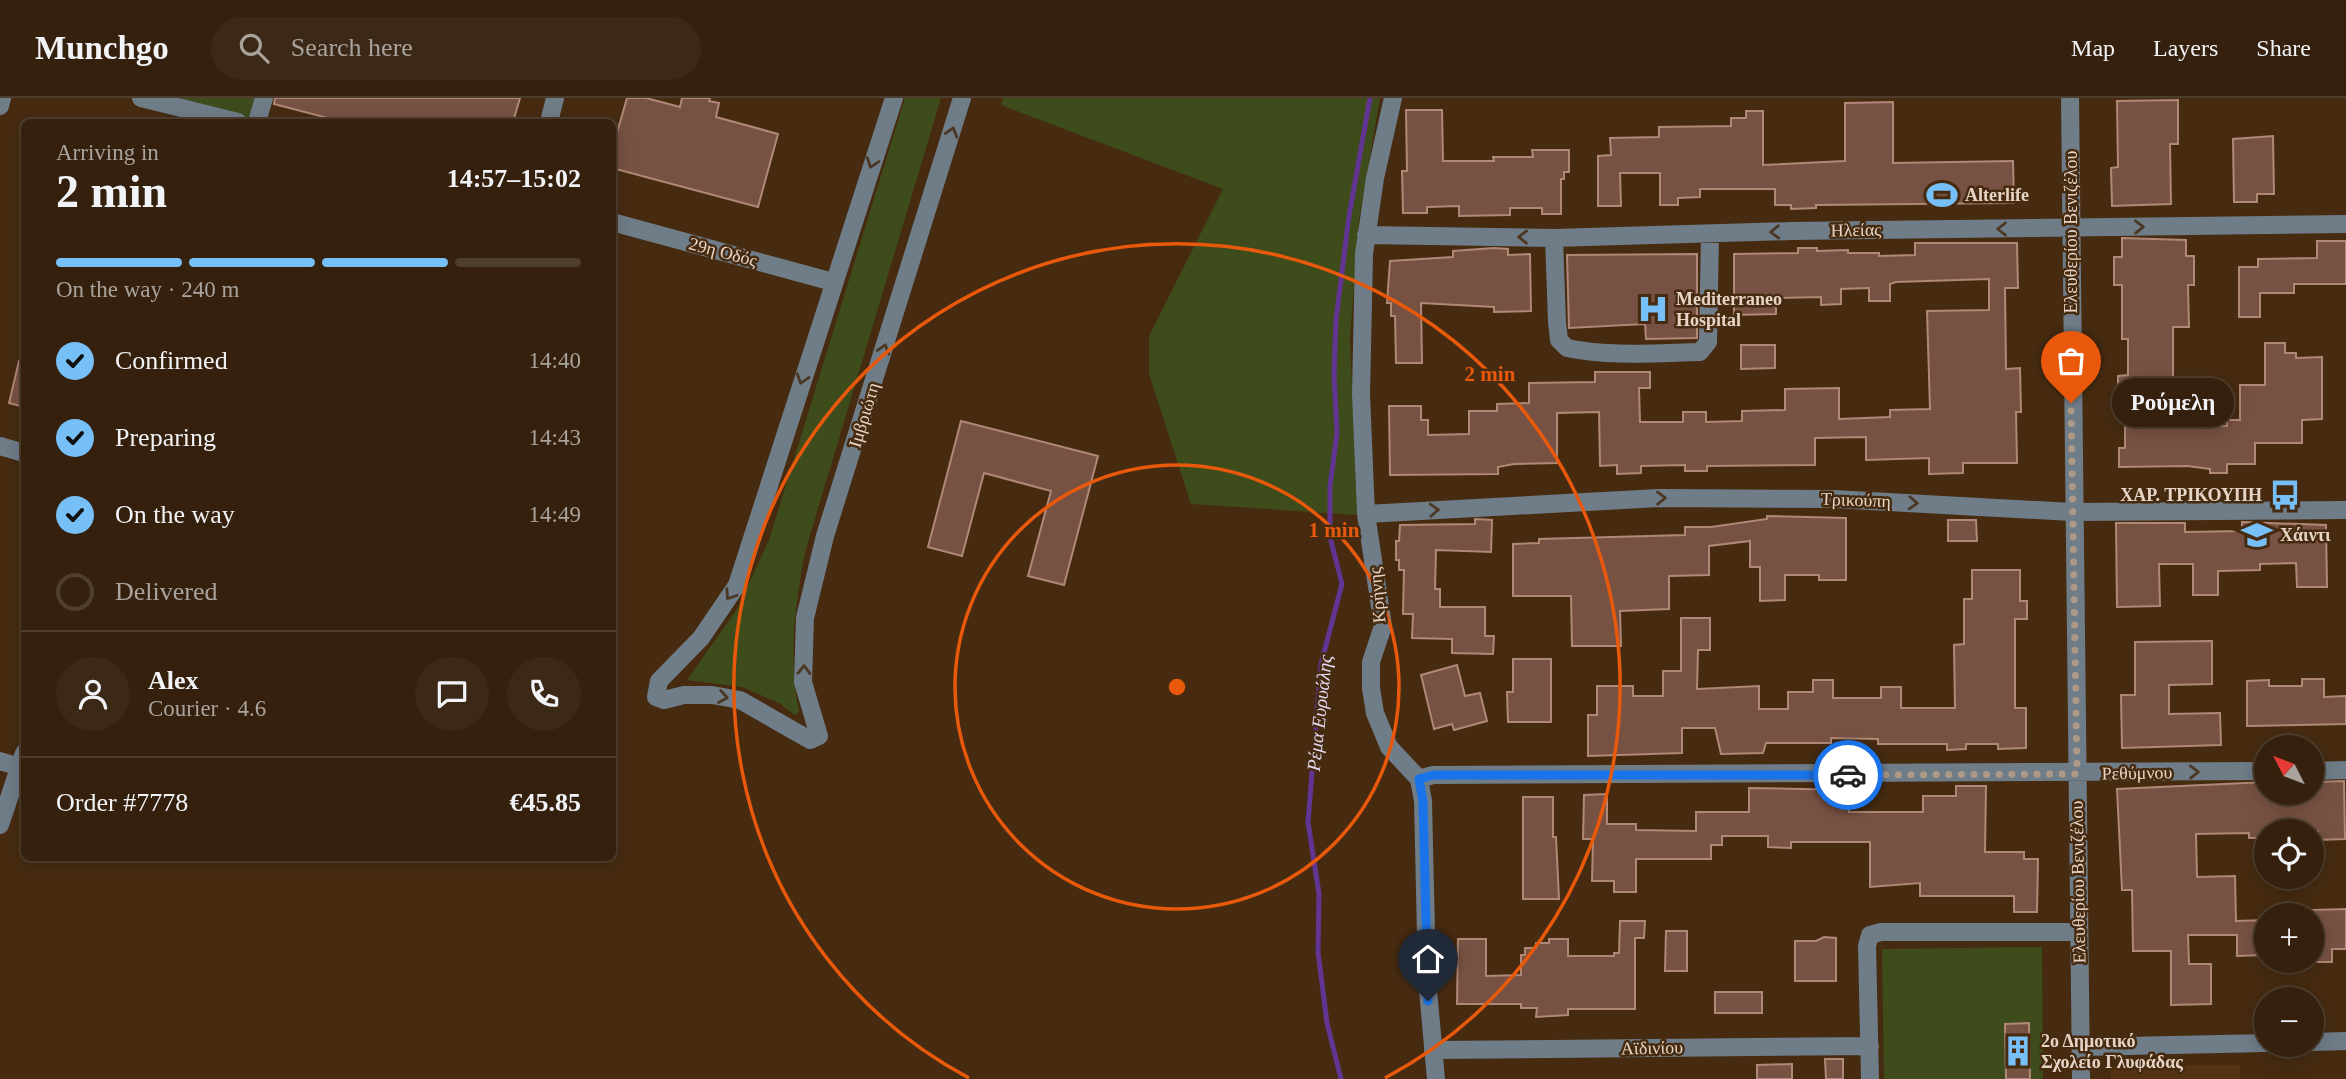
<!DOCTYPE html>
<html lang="en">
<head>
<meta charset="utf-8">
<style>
  :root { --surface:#34200d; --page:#3c2816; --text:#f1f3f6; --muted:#a9a39d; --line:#4e3e2e; --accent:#77bff7 }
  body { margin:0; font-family:"Times New Roman",serif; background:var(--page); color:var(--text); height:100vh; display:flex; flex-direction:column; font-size:26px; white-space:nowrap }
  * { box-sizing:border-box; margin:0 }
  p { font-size:23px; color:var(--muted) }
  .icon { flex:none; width:38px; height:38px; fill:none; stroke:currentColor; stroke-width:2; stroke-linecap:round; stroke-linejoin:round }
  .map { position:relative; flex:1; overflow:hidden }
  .side { position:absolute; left:21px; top:21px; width:595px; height:742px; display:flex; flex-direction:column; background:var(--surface); border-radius:10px; box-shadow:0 4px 18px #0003,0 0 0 2px var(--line) }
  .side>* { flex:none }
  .needle { width:46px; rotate:312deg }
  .fabs { position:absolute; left:2254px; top:637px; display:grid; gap:14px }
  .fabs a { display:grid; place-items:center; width:70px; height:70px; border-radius:50%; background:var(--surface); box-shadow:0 4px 18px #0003,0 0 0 2px var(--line); font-size:35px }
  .pin { position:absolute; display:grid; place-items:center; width:60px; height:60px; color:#fff; margin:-72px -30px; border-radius:50% 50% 50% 0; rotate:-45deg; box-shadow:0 0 7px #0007 }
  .pin .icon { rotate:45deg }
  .courier { position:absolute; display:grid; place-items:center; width:70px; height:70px; margin:-35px; border:5px solid #1a73e8; border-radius:50%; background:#fff; color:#222; box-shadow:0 2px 9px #0007 }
  .bubble { position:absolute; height:49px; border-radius:24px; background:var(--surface); box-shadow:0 4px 18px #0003,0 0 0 2px var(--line); font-size:23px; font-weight:600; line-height:49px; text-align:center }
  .overview em { font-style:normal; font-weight:600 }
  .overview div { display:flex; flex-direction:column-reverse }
  .overview { display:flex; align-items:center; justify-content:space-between; height:119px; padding:0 35px }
  h1 { font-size:46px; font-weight:600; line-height:52px }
  .bar { display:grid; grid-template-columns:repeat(4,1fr); gap:10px 7px; align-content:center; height:84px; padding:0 35px }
  .bar i { height:9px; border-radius:5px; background:var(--line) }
  .bar .active { background:var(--accent) }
  .bar p { grid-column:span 4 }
  .line { display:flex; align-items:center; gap:18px; padding:0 35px; border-top:2px solid var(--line) }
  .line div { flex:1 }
  .round { display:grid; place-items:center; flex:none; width:74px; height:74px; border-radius:37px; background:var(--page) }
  ol { padding:0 35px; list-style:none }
  li { display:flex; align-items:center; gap:21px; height:77px }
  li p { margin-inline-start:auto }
  li .icon { padding:7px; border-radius:50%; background:var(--accent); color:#111; stroke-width:4 }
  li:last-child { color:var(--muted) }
  li i { width:38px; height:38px; border:4px solid var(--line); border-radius:50% }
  header { display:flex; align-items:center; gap:42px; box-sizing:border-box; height:98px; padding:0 35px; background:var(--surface); border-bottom:2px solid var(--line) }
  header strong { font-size:33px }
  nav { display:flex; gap:38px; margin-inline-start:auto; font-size:24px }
  .search { width:490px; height:63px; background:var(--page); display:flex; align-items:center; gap:18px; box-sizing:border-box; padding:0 24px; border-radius:38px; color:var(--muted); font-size:26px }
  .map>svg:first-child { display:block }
</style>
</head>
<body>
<header>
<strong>Munchgo</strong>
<div class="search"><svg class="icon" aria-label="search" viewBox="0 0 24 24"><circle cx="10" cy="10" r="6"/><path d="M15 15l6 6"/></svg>Search here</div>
<nav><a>Map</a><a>Layers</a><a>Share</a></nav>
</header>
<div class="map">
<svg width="2346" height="981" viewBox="0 0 2346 981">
  <rect width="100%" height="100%" fill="#462b11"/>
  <path fill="#543312" d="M2240,967V981H2111V968Z"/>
  <path fill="#3e4c1b" d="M174,0H257L251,20Z
    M905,0H941L805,454C795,509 788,558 799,614L795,617L779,605L742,589L687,582L737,511L769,442Z
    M1003,0H1380L1359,122L1350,241L1357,417L1191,406L1149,276V238L1223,91L1001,7Z
    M2042,849L2043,981H1884L1882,851Z"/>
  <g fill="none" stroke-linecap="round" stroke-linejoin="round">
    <path stroke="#613591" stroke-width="5" d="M1341,981L1327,925L1318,854L1319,796L1308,724L1321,566L1342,486L1330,439V388L1337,335L1334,276L1336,222L1349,118L1370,0"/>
  </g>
  <path fill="#775242" stroke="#b08877" stroke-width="2" d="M275,0H520L513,24H343L274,6Z
    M627,0H646L680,9L682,0H710L709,3L719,5L716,19L778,36L758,109L612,70V52Z
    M2178,2V46H2170L2171,106L2112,108L2111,70L2118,69L2117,3Z
    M1893,4V65L2013,63L2014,105L1816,107V110L1791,111V107H1775V91H1700V99L1678,100V107H1660V75H1620L1621,108H1598V58L1611,57L1610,40L1659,39V29L1731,28V20H1746V13H1763V67L1845,63V5Z
    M1406,12H1442L1443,63H1494L1493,59H1533L1532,52H1569V74H1564V81H1561V116H1542V110H1510V117L1459,118V108L1427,109V115H1403L1402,73H1407Z
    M2273,38L2274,96H2257V104H2234L2233,41Z
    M2122,140L2186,142V158H2194V187H2188L2189,229H2173V283H2198V328H2227V322H2240V287H2265V245H2285V255H2296V260L2322,259V321L2302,322V345H2255V366H2227V375H2210V371L2187,368L2119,369V350H2125V312H2118V278L2128,277V241H2122V187H2114V159H2122Z
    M2317,143H2346V186H2294V195H2260V219H2239V169H2258V161L2317,160Z
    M1915,145H2017L2018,190H2005L2006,271L2020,270L2021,314H2016L2017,365H1963V375L1929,376V360L1866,362V339L1815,340V367L1707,368V373H1685V367L1641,368V375L1617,376V367L1600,368L1599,314L1557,315V365L1514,366L1498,369V376L1390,377L1389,308H1421V322H1428V337L1469,336V313H1497V306L1529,305V285L1595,284V274H1650V290H1639L1640,324H1683V314H1706V324L1742,323V313L1785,312V291L1839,290V321L1890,319V312L1930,311L1927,213L1989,212V181L1896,184L1890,186V203H1869V190L1841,191V206L1821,207V199L1776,200V216L1734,217V156L1798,155V150H1817V153L1848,152V155H1879V158L1915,157Z
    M1494,150L1508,151V157L1530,156L1531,213L1494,214V209L1421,205L1422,265H1396L1395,218H1391V205H1387L1390,163L1453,159V153Z
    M1697,156V240L1646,241L1645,226L1569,230L1567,157Z
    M1741,247H1775V270L1741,271Z
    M19,263H24V309L9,305Z
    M961,323L1098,358L1064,487L1028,478L1051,393L984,375L962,458L928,449Z
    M1767,418L1846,420V482H1819V477H1785V502L1760,503V469H1750V443L1709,448V477L1669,478V511L1620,513L1621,548H1572L1571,498H1513V446L1539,445V441L1685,437V429H1711L1767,421Z
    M1475,421L1492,422L1491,454L1436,452L1435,491H1440V509H1485V538H1494L1493,556L1452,555V541L1412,540L1413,516H1403L1404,472H1399V462H1396V443H1399L1400,427L1475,426Z
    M1948,422H1976L1977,443H1948Z
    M2242,424L2326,427L2327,489H2297L2296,465L2260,466V472L2218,473V497H2193V466H2159L2160,508L2117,509L2116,425H2185V434L2242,433Z
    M1972,472H2020V503H2027V521H2015V610H2026V650L1998,651V646H1966V651L1947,652V646H1878V641L1831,640V645H1766L1763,655L1721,656L1715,630H1682V655L1588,658V617H1597V588H1633V598H1663V573H1681V520H1710V552H1698L1697,591L1759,588V611H1788V594H1813V582H1833V600H1881V589H1901V610H1955L1954,547L1964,546V501H1972Z
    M2212,543V586L2169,587V616L2220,615L2221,647L2122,650L2121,597H2135V544Z
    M1513,561H1551V624H1508L1507,594H1513Z
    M1457,567L1465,598L1480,595L1487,623L1454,632L1452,626L1434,631L1421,577Z
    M2302,581H2324V599L2346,598V626L2247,628V583L2269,582V588H2302Z
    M2344,683L2345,741L2318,742V733H2266V740H2249V735L2196,736L2197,779L2235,778L2236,823L2266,822V857L2237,858V837H2188L2189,866H2211V906L2171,907V853H2133L2132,792H2122L2117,691L2266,684V695H2317V684Z
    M1956,688H1986L1985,754H2024V761H2038L2037,814H2014V798H1920V785L1870,789V744H1791V750L1768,749V738H1722V747H1711V761H1636V794H1614V783H1592L1593,741H1583L1584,697L1607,696V726H1636V732L1696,733V714H1749V690L1849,692V714H1923V698H1956Z
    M1523,699H1553V739H1556L1559,801H1523Z
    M2346,811V851H2332V864H2312V812Z
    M1620,823H1645L1644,840H1635V911H1568V917L1536,919L1537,910H1521V906H1457L1458,841H1486V878L1521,877V857H1525V850H1536V845H1549V841H1568V858H1614V855H1619Z
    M1666,833H1687V873H1665Z
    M1824,839L1836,840V883H1795V843H1816Z
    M1715,894H1762V915H1715Z
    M2029,925L2030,981H2006L2005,926Z
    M1825,961H1843V981H1826Z
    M1792,966V981H1757V967Z"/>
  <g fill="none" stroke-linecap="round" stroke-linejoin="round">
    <path stroke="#6f7d89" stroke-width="18" d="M141,0L238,24
      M894,0L737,487L701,540L659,583L656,599L664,602L684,597H712L740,602L810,642L819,638L803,584L805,520L825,438L962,0
      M1393,0L1375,80L1364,156L1361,296L1366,416L1383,528L1371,564V590L1375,615L1389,649L1419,681L1423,703L1427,881L1436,981
      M2070,0L2081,981
      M0,8L2,0
      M257,24L264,0
      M549,24L555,0
      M612,124L833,184
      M1366,137L1554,140L1792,133L2346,126
      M1554,140L1557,224L1559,242L1567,250C1610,259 1656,255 1700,254L1708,244L1710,136
      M0,348L24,355
      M1366,416L1659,400L1834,401L2072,414L2346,412
      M0,663L20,669
      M2312,673L2346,672
      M1419,681L1433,677L2266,673
      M0,727L24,655
      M2312,944L2346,943
      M2081,949L2266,945
      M1433,952L1870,948
      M1870,981L1867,848L1870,837L1881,834H2079"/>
  </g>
  <defs><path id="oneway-chevron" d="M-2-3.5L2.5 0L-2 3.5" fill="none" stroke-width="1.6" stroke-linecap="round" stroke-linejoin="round" transform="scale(1.75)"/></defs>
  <g stroke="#4c3723">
    <use href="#oneway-chevron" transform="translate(952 34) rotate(-73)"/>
    <use href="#oneway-chevron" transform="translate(872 65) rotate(108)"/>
    <use href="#oneway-chevron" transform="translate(2139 129) rotate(-1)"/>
    <use href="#oneway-chevron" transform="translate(2002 131) rotate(180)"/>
    <use href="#oneway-chevron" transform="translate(1775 134) rotate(178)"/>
    <use href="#oneway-chevron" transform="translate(1523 139) rotate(-179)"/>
    <use href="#oneway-chevron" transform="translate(884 251) rotate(-73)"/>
    <use href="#oneway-chevron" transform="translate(802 281) rotate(108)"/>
    <use href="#oneway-chevron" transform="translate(1661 400) rotate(-1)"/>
    <use href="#oneway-chevron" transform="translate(1913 405) rotate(3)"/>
    <use href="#oneway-chevron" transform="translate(1434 412) rotate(-3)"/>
    <use href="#oneway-chevron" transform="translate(730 497) rotate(124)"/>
    <use href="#oneway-chevron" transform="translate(804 572) rotate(-89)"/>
    <use href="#oneway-chevron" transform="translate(723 599) rotate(10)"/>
    <use href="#oneway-chevron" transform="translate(2194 674) rotate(-1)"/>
  </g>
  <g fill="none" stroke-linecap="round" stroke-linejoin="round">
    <path stroke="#ae9987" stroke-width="7" stroke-dasharray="0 12.6" d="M1848,677L2077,676L2071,305"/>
    <path stroke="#1a73e8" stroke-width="9" d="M1428,903L1423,703L1419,681L1433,677H1848"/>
  </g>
  <g fill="none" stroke="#e8590c" stroke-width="3.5">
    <circle cx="1177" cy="589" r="222"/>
    <path d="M969 980A443 443 0 1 1 1385 980"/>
  </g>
  <defs>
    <g id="stadium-bare" transform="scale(2.415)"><path d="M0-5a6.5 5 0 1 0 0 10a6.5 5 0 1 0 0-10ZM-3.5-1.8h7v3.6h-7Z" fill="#77bff7" stroke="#462b11" stroke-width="2.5" paint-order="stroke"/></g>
    <g id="hospital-bare" transform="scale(2.415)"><path d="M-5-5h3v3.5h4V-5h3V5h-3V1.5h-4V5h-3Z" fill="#77bff7" stroke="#462b11" stroke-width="2.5" paint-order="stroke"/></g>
    <g id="bus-bare" transform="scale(2.415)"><path d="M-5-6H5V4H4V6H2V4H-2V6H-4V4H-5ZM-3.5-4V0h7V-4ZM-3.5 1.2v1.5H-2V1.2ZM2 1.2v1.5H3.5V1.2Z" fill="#77bff7" stroke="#462b11" stroke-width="2.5" paint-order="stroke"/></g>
    <g id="school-bare" transform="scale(2.415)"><path d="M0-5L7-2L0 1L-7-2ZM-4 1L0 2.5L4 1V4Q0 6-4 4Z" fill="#77bff7" stroke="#462b11" stroke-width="2.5" paint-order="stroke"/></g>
    <g id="building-bare" transform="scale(2.415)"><path d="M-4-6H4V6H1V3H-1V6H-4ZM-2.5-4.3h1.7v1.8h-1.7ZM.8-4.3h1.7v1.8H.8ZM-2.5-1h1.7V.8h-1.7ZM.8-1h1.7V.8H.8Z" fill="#77bff7" stroke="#462b11" stroke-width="2.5" paint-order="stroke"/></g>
  </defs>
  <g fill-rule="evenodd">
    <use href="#stadium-bare" x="1942" y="97"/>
    <use href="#hospital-bare" x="1653" y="211"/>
    <use href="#bus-bare" x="2285" y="397"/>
    <use href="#school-bare" x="2257" y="437"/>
    <use href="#building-bare" x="2018" y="953"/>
  </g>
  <g text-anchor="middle" stroke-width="5" stroke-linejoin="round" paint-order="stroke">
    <g font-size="18" font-weight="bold" fill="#e6d4c6" stroke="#462b11" text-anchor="start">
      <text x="1965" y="103">Alterlife</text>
      <text x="1676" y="207">Mediterraneo<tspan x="1676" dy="21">Hospital</tspan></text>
      <text x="2262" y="403" text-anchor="end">ΧΑΡ. ΤΡΙΚΟΥΠΗ</text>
      <text x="2280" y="443">Χάιντι</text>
      <text x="2041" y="949">2ο Δημοτικό<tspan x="2041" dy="21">Σχολείο Γλυφάδας</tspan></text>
    </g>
    <g font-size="18" fill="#e6d4c6" stroke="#462b11">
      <text transform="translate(1856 132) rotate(-1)" y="6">Ηλείας</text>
      <text transform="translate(2071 134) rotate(-90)" y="6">Ελευθερίου Βενιζέλου</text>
      <text transform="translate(723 154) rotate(15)" y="6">29η Οδός</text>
      <text transform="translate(864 317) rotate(-73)" y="6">Ιμβριώτη</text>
      <text transform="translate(1856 402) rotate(2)" y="6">Τρικούπη</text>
      <text transform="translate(1377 497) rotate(-95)" y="6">Κρήνης</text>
      <text transform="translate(2137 675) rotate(-1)" y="6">Ρεθύμνου</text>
      <text transform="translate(2078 784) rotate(-91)" y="6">Ελευθερίου Βενιζέλου</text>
      <text transform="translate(1652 950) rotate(-1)" y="6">Αϊδινίου</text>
    </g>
    <g font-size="19" font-style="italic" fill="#e4dbf4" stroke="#462b11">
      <text transform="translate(1319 615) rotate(-84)" y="7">Ρέμα Ευρυάλης</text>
    </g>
  </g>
  <circle cx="1177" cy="589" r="10" fill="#e8590c" stroke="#462b11" stroke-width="3.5"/>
  <g font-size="21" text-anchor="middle" font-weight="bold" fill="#e8590c" stroke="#462b11" stroke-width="5" stroke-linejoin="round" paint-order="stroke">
    <text x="1490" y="283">2 min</text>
    <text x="1334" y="439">1 min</text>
  </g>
</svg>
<div class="fabs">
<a><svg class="needle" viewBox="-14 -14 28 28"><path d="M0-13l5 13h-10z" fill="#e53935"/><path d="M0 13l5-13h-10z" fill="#a9a39d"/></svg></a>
<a><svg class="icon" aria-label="locate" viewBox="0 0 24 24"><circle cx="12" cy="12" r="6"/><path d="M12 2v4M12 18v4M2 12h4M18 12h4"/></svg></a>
<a>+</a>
<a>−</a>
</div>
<div class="pin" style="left:2071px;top:305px;background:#ea580c"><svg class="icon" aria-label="bag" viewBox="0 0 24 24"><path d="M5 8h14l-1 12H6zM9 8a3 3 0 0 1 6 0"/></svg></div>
<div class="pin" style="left:1428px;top:903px;background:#1f2937"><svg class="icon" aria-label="home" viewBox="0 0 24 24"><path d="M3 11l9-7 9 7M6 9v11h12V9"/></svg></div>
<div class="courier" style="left:1848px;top:677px"><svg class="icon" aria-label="car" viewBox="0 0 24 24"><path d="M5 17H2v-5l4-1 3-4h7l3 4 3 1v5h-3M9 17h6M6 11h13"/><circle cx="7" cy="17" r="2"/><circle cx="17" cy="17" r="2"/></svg></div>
<div class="bubble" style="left:2112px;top:280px;width:122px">Ρούμελη</div>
<section class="side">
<div class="overview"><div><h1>2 min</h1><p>Arriving in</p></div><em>14:57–15:02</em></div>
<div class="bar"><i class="active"></i><i class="active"></i><i class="active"></i><i></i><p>On the way · 240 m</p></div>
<ol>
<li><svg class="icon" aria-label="check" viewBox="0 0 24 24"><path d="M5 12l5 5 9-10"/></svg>Confirmed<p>14:40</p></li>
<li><svg class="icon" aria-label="check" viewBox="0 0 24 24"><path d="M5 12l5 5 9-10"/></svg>Preparing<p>14:43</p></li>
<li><svg class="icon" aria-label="check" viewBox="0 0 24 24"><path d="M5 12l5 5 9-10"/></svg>On the way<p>14:49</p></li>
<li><i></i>Delivered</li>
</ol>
<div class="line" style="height:126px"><a class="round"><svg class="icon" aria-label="person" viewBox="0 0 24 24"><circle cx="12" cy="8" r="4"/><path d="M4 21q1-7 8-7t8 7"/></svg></a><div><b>Alex</b><p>Courier · 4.6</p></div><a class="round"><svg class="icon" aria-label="chat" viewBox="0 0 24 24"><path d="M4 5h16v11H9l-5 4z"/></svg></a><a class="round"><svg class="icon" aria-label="phone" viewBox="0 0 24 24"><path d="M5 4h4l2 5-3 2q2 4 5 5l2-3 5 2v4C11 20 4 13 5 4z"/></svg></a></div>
<div class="line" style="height:91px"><div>Order #7778</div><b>€45.85</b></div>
</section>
</div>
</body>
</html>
